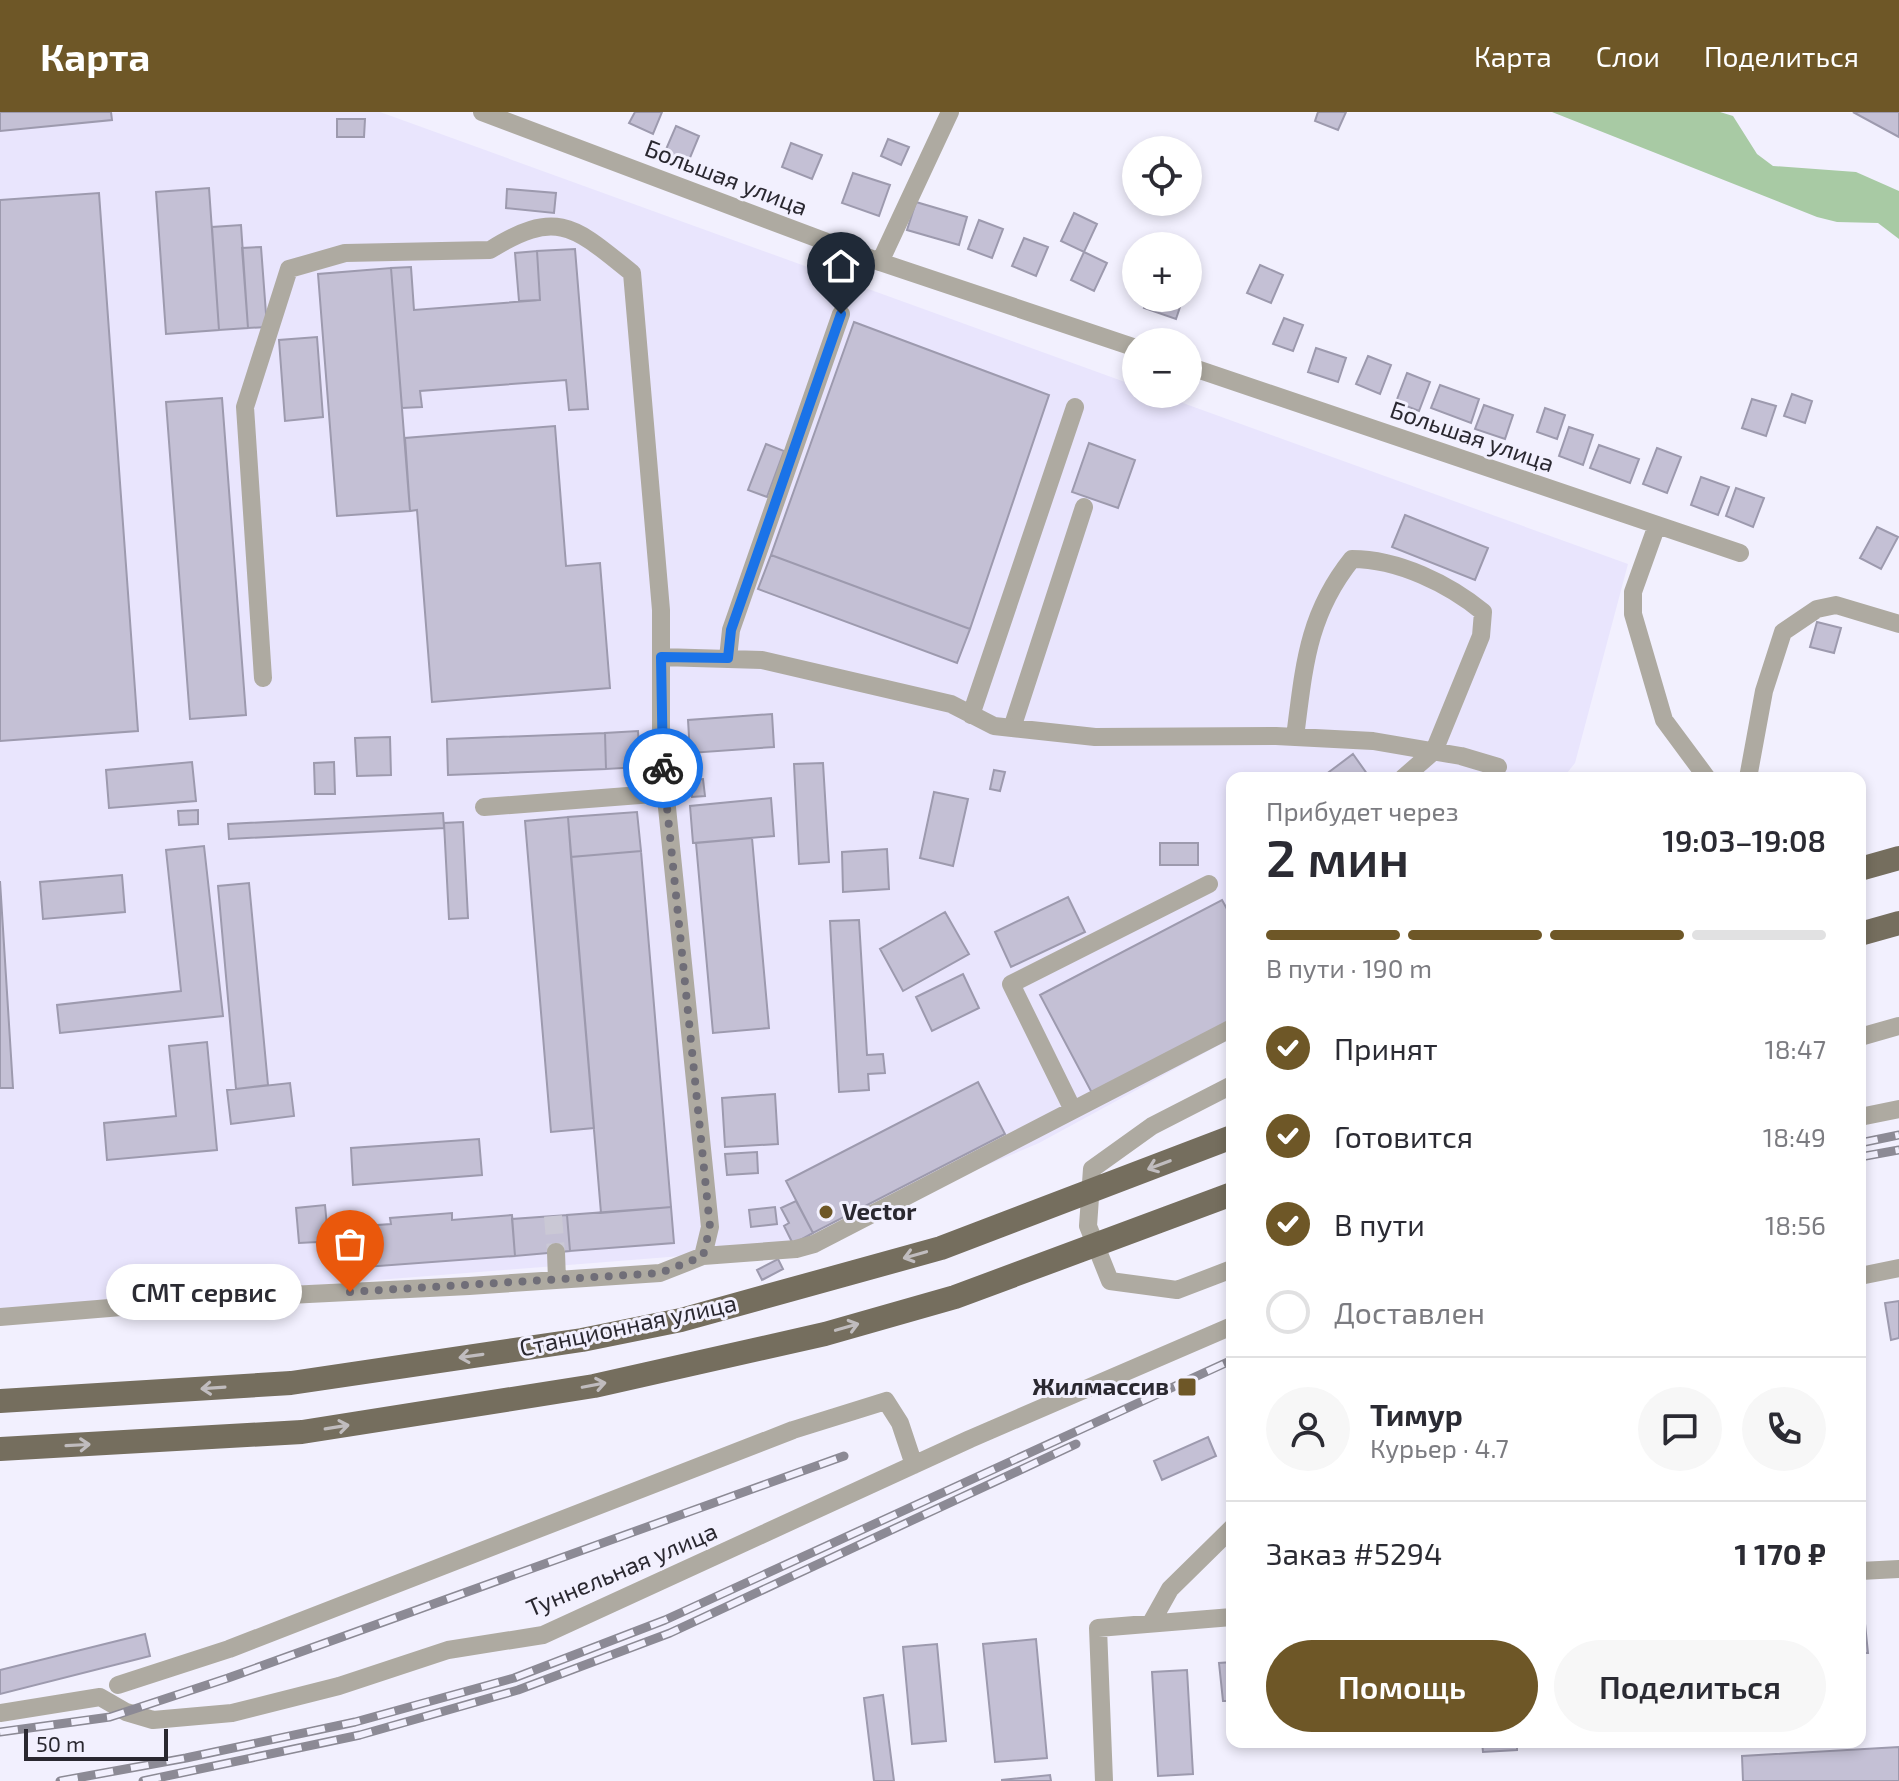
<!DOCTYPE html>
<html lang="ru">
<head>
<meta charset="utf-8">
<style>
  :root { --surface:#fff; --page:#f7f7f7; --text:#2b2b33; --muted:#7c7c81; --line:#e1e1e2; --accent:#6e5727 }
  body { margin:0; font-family:"Exo 2",sans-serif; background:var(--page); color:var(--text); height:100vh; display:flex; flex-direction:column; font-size:30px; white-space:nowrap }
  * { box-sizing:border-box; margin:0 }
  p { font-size:26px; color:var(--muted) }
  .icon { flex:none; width:44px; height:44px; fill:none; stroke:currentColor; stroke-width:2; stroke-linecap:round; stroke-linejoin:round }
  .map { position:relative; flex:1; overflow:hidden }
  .panel { position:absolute; left:1226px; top:660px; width:640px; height:976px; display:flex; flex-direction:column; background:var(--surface); border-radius:16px; box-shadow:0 4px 12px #0003 }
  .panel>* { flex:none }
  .tools { position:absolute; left:1122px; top:24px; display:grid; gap:16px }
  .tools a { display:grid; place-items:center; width:80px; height:80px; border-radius:50%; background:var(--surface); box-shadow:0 4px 12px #0003; font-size:40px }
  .scale { position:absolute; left:24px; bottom:20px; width:144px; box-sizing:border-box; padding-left:8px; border:4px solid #2a2830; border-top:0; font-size:22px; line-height:28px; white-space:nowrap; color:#2a2830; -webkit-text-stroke:6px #f2f0fe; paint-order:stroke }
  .pin { position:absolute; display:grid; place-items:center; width:68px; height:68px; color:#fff; margin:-82px -34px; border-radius:50% 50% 50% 0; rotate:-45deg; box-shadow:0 0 8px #0007 }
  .pin .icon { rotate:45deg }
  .courier { position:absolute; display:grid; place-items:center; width:80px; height:80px; margin:-40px; border:6px solid #1a73e8; border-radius:50%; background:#fff; color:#222; box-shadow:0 2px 10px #0007 }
  .bubble { position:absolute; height:56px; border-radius:28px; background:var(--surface); box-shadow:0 4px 12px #0003; font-size:26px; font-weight:600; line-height:56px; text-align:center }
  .summary em { font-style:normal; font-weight:600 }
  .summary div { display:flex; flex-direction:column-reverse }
  .summary { display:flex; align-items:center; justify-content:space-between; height:136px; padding:0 40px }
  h1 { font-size:52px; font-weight:600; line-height:60px }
  .bar { display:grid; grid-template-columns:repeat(4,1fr); gap:12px 8px; align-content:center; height:96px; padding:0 40px }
  .bar i { height:10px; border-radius:6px; background:var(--line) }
  .bar .on { background:var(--accent) }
  .bar p { grid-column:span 4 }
  .line { display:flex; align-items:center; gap:20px; padding:0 40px; border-top:2px solid var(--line) }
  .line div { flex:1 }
  .round { display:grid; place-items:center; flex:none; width:84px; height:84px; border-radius:42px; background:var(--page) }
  ol { padding:0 40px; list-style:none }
  li { display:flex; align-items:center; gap:24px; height:88px }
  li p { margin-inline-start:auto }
  li .icon { padding:8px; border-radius:50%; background:var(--accent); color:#fff; stroke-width:4 }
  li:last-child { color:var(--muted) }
  li i { width:44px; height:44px; border:4px solid var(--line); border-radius:50% }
  .cta { display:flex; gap:16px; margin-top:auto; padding:16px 40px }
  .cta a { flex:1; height:92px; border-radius:48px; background:var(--accent); color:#fff; font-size:32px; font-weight:600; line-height:92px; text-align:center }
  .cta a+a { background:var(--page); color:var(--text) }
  header { display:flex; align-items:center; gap:48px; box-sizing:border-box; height:112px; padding:0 40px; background:var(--accent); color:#fff }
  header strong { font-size:38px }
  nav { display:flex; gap:44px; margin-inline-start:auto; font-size:28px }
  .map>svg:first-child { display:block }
</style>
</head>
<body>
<header>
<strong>Карта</strong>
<nav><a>Карта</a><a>Слои</a><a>Поделиться</a></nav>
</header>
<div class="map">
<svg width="1899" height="1669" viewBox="0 0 1899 1669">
  <rect width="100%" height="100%" fill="#f2f0fe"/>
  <path fill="#e9e5fd" d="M0,0H380L1136,274V282H1158L1628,452L1575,651L1563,666H1232V926L1039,1031L794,1135L0,1198Z"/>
  <path fill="#a8caa4" d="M1552,0H1720L1733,4L1757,42L1773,54L1856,60L1899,79V127L1878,111L1837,110L1817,105Z"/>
  <path fill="#c4c0d5" stroke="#9d9aae" stroke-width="2" d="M0,0H111L112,8L0,19Z
    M635,0H662L653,22L629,11Z
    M1318,0H1346L1338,18L1315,9Z
    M1853,0H1899V25Z
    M337,7H365L364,25H337Z
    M676,14L699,24L687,53L664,42Z
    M888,27L909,35L901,53L881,44Z
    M791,31L822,43L812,67L782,55Z
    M853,61L890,73L879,104L842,91Z
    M209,76L219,218L166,222L156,80Z
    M507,77L556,81L554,101L506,96Z
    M99,81L138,619L0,629V88Z
    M916,90L967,105L959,133L907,118Z
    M1074,101L1097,112L1084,140L1061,129Z
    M979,108L1003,117L992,146L968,137Z
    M241,113L248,216L219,218L212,115Z
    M1024,126L1048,135L1036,164L1012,154Z
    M261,135L267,215L248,216L242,136Z
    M575,137L588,297L569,298L566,268L420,279L422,295L402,296L391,156L411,155L414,198L540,188L537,139Z
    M537,139L540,188L519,189L515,141Z
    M1084,140L1107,151L1094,179L1071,168Z
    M1260,153L1283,163L1271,191L1247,181Z
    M391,156L410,399L337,404L318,162Z
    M1148,186H1183L1176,207L1144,196Z
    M1284,206L1303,213L1293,239L1273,232Z
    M854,210L1049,283L970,517L771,443Z
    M317,225L323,305L285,309L279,228Z
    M1316,236L1346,246L1338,270L1308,260Z
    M1368,244L1391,253L1380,282L1356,272Z
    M1407,261L1430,270L1419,299L1396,290Z
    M1440,273L1479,287L1471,311L1431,296Z
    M1792,282L1812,289L1805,311L1784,304Z
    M222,286L246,603L190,607L166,290Z
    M1752,287L1776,294L1766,324L1742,316Z
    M1484,293L1513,303L1505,327L1475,317Z
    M1545,296L1565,303L1557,327L1537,320Z
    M555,314L566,454L600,451L610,576L432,590L417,398L410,399L405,326Z
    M1569,315L1593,323L1583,353L1559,344Z
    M1089,331L1135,348L1118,396L1072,380Z
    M766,332L784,339L767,385L748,378Z
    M1599,333L1639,347L1630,371L1590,356Z
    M1657,336L1681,345L1667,381L1643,372Z
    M1701,365L1729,375L1718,403L1691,393Z
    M1736,376L1764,386L1753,415L1726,404Z
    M1405,403L1488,436L1475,468L1392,435Z
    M1877,415L1898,425L1881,457L1860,446Z
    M771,443L970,517L957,551L758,477Z
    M1817,510L1841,516L1834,541L1810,535Z
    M772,602L774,635L690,641L688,608Z
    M638,619L640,655L606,657L605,621Z
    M605,621L606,657L448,663L447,627Z
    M390,625L391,663L357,664L355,626Z
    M1353,642L1370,666H1321Z
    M192,650L196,689L109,696L106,658Z
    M334,650L335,682H315L314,651Z
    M823,651L829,750L799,752L794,652Z
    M994,658L1005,660L1000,679L990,677Z
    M703,667L705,684L692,685L691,668Z
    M934,680L968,687L953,754L920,746Z
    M771,686L774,724L693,731L690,694Z
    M198,698V712L179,713L178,699Z
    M637,700L641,739L571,745L568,705Z
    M443,701L444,716L229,727L228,712Z
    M568,705L594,1016L551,1020L525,709Z
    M463,710L468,806L449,807L444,711Z
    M752,726L769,916L713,921L696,731Z
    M1160,731H1198V753H1160Z
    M204,734L223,904L60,921L57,893L181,879L166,738Z
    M887,737L889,777L843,780L842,740Z
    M641,739L671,1095L601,1101L571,745Z
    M122,763L125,800L43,807L40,770Z
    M0,769L13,976H0Z
    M249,771L268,973L236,977L218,774Z
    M1068,785L1085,820L1011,855L995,820Z
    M1222,788L1232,806V908L1092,981L1040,883Z
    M945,800L969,842L903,879L880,837Z
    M859,808L867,943L883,942L885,961L868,962L869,978L839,980L830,809Z
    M963,862L979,896L932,919L916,885Z
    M207,930L217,1038L107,1048L104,1011L176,1004L169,934Z
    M978,970L1005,1022L813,1121L786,1069Z
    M290,971L294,1004L231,1012L227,978Z
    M775,982L778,1032L725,1035L722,986Z
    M479,1027L482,1063L353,1073L351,1036Z
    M757,1040L758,1061L727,1063L725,1042Z
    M796,1089L813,1121L793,1132L784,1114L789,1111L781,1096Z
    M325,1093L329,1135L318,1136L317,1130L299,1131L296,1096Z
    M671,1095L674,1131L570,1139L567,1103Z
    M775,1095L777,1112L751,1115L749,1098Z
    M452,1101V1108L512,1103L515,1144L338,1157L335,1116L391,1112L390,1106Z
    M567,1103L570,1139L515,1144L512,1107Z
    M778,1147L783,1157L762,1168L757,1158Z
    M1899,1189V1226L1891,1228L1885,1191Z
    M1208,1325L1216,1344L1162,1368L1154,1349Z
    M1860,1502H1864L1868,1541H1860Z
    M145,1522L150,1544L0,1582V1558Z
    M1036,1527L1047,1646L995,1650L983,1532Z
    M937,1532L946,1629L912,1632L903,1535Z
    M1232,1550V1589H1223L1219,1551Z
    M1187,1558L1193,1662L1158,1664L1152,1560Z
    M883,1583L894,1669H874L864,1586Z
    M1482,1630H1517V1638L1483,1640Z
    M1899,1635V1669H1743L1742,1644Z
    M1050,1663L1051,1669H1002V1668Z"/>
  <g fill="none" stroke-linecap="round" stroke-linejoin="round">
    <path stroke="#cac8d5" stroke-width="18" stroke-dasharray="18 9" stroke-linecap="butt" d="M553,1104L556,1140"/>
    <path stroke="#aeaaa1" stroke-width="18" d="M482,0L880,150L1136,236
      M880,150L950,0
      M1188,254L1740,441
      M1657,413L1633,480V502L1664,608L1707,666
      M661,545L762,548L951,592L994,614L1095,625L1276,624L1373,629L1461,644L1498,655
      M728,546L731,518L841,202
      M263,566L245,295L289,157L345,141L490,138C558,95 576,116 632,161L661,498V637L710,1115L703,1144
      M971,603L1075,295
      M1012,616L1084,395
      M1295,625C1304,556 1307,503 1352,447C1398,447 1449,472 1483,500L1481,524L1434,639L1403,666
      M1748,666L1764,579L1783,520L1817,497L1836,493L1899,512
      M484,695L666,681
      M1860,925L1899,914
      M1232,973L1152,1014L1092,1057L1088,1114L1110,1169L1177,1178L1232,1157
      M1073,998L1011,872L1209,772
      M1860,1005L1899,997
      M556,1140L557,1168
      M1860,1164L1899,1156
      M0,1205L231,1186L469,1174L660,1161L703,1144L796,1137L814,1132L1232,916
      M1860,1459L1899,1457
      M1151,1511L1170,1477L1232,1416
      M118,1573L229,1537L793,1318L886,1289L900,1311L914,1353
      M0,1601L100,1585L126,1600L153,1608L232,1601L339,1574L448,1538L543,1523L970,1327L1232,1214
      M1104,1669L1098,1516L1232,1505"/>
    <path stroke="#756e5e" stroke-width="24" d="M1860,757L1899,746
      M1860,822L1899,811"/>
    <g stroke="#8c8a95" stroke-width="9">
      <path id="rail" d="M1860,1031L1899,1023
        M1860,1045L1899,1038
        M0,1620L110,1605L228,1566L844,1344
        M60,1669L186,1646L355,1610L514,1566L665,1508L1232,1248
        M143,1669L360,1623L518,1578L670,1521L1076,1332"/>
    </g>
    <use href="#rail" stroke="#f2f0fe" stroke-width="6" stroke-dasharray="18" stroke-linecap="butt"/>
    <path stroke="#756e5e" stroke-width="24" d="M0,1289L291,1271L582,1228L681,1208L941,1136L1232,1025
      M0,1337L302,1320L594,1274L825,1222L955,1185L1232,1082"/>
  </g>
  <defs><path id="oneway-shaft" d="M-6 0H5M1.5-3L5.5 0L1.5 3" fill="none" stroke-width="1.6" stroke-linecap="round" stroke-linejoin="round" transform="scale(2)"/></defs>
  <g stroke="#c0bcbe">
    <use href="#oneway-shaft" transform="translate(1159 1053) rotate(159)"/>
    <use href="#oneway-shaft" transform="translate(915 1143) rotate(164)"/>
    <use href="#oneway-shaft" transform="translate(847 1215) rotate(-16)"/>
    <use href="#oneway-shaft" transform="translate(471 1244) rotate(172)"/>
    <use href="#oneway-shaft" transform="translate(594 1273) rotate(-11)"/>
    <use href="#oneway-shaft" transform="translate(213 1276) rotate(176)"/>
    <use href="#oneway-shaft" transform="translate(337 1315) rotate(-9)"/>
    <use href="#oneway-shaft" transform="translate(78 1333) rotate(-3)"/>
  </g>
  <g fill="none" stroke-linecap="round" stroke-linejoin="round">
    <path stroke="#706e78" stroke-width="8" stroke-dasharray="0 14.4" d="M350,1180L660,1161L703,1144L710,1115L663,656"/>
    <path stroke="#1a73e8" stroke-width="10" d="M663,656L661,545L728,546L731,518L841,202"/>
  </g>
  <g fill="#6e5727" stroke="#f2f0fe" stroke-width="3">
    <circle cx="826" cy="1100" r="8"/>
    <rect x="1177" y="1265" width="20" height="20" rx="4"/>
  </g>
  <g text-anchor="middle" stroke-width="6" stroke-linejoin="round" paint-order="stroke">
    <g font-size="24" fill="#2a2830" stroke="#f2f0fe">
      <text transform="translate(726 66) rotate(21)" y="8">Большая улица</text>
      <text transform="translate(1472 325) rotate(19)" y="8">Большая улица</text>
      <text transform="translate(628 1214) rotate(-12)" y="8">Станционная улица</text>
      <text transform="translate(622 1458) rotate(-23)" y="8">Туннельная улица</text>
    </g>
    <g font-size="24" font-weight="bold" fill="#2a2830" stroke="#f2f0fe" text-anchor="start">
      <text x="842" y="1108">Vector</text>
      <text x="1169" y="1283" text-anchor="end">Жилмассив</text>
    </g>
  </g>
</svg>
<div class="tools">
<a><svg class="icon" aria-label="locate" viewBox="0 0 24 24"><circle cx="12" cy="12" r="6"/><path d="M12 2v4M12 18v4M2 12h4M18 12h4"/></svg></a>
<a>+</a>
<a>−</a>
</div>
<div class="scale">50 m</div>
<div class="pin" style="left:350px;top:1180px;background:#ea580c"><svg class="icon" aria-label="bag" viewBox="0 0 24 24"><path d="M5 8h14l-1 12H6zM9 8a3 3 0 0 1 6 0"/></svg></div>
<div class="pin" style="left:841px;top:202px;background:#1f2937"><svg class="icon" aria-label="home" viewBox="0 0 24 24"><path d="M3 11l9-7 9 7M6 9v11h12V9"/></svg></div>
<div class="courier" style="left:663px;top:656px"><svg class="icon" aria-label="bike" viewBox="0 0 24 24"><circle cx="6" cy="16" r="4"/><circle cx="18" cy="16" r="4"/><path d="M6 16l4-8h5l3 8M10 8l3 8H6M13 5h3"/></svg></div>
<div class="bubble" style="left:106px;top:1152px;width:196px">СМТ сервис</div>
<section class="panel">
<div class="summary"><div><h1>2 мин</h1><p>Прибудет через</p></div><em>19:03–19:08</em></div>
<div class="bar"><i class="on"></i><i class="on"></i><i class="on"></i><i></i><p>В пути · 190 m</p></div>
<ol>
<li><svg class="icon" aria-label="check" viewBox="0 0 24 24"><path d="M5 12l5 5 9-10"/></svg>Принят<p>18:47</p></li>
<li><svg class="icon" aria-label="check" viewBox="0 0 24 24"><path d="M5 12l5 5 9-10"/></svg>Готовится<p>18:49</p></li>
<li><svg class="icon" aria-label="check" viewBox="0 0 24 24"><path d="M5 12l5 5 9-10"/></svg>В пути<p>18:56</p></li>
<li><i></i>Доставлен</li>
</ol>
<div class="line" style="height:144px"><a class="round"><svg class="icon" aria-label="person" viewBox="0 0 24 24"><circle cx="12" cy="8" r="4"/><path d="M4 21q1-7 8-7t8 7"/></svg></a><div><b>Тимур</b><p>Курьер · 4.7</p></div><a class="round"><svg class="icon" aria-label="chat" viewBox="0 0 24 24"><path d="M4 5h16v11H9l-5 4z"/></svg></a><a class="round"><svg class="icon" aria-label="phone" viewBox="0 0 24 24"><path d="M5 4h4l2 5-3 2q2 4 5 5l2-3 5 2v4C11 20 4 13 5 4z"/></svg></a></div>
<div class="line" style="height:104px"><div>Заказ #5294</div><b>1 170 ₽</b></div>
<div class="cta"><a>Помощь</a><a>Поделиться</a></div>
</section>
</div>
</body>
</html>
